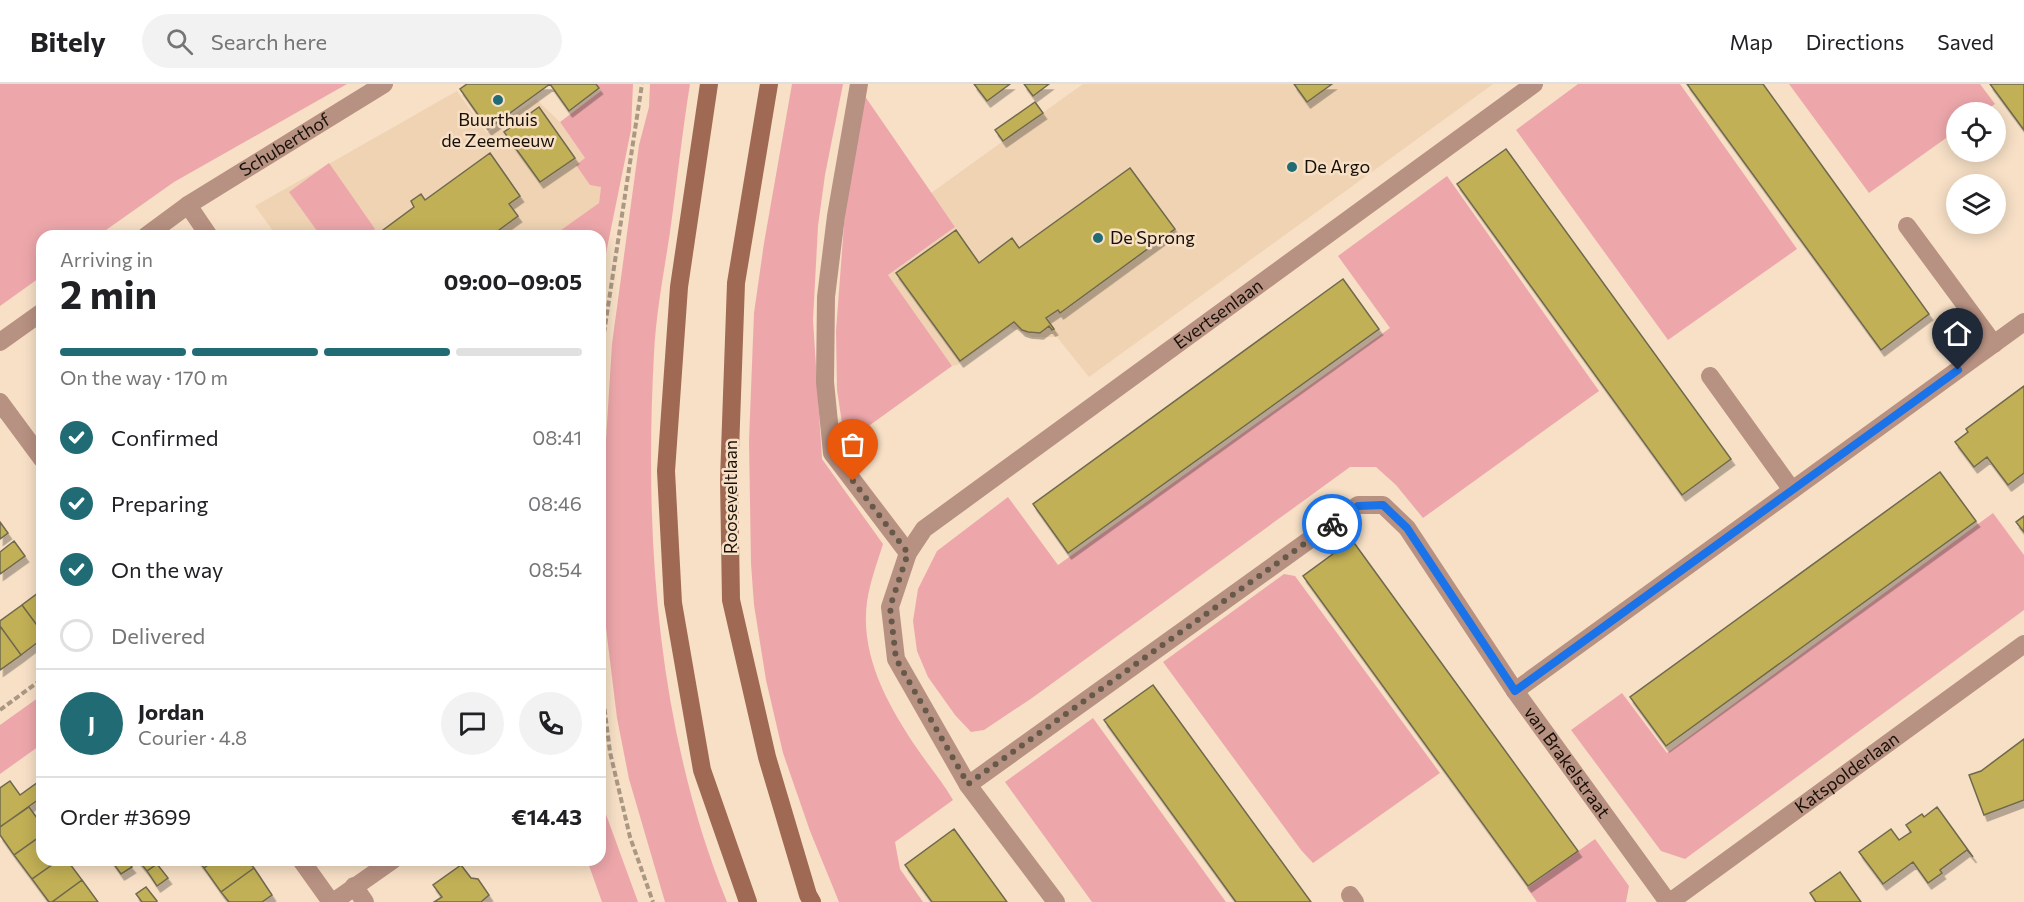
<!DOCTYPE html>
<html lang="en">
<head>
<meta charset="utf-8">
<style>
  :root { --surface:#fff; --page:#f2f2f2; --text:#202124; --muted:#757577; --line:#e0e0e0; --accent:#216b75 }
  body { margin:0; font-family:Commissioner,sans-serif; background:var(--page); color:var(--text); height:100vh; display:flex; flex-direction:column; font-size:22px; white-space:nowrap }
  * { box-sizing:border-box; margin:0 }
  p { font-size:20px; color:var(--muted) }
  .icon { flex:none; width:33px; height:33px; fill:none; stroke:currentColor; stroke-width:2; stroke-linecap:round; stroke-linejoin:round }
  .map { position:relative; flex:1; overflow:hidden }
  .sheet { position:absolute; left:36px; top:146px; width:570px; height:636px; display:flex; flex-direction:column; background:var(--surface); border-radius:18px; box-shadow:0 3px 15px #0003 }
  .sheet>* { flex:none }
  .buttons { position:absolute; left:1946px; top:18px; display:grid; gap:12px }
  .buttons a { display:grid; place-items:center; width:60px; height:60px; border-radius:50%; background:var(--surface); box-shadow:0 3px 15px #0003; font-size:30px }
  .pin { position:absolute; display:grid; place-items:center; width:51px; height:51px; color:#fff; margin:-62px -26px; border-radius:50% 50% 50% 0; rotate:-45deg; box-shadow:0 0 6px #0007 }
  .pin .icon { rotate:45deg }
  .courier { position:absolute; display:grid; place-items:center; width:60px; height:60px; margin:-30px; border:4px solid #1a73e8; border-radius:50%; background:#fff; color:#222; box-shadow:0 2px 8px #0007 }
  .headline em { font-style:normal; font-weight:700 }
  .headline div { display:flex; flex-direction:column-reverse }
  .headline { display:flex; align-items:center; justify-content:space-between; height:102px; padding:0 24px }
  h1 { font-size:39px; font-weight:700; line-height:45px }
  .bar { display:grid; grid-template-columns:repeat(4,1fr); gap:9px 6px; align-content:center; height:72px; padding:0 24px }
  .bar i { height:8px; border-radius:4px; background:var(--line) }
  .bar .active { background:var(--accent) }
  .bar p { grid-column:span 4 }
  .line { display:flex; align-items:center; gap:15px; padding:0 24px; border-top:2px solid var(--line) }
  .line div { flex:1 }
  .round { display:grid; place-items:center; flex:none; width:63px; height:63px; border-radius:32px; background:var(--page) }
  ol { padding:0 24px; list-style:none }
  li { display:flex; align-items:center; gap:18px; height:66px }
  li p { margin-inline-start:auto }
  li .icon { padding:6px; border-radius:50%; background:var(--accent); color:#fff; stroke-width:4 }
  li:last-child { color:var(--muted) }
  li i { width:33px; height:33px; border:3px solid var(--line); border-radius:50% }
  header { display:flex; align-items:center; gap:36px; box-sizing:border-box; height:84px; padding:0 30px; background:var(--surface); border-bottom:2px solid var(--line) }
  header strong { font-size:28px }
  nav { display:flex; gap:33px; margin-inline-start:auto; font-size:21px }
  .search { width:420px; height:54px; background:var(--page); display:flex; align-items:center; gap:15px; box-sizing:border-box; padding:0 21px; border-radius:33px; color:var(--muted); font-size:22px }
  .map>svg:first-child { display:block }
</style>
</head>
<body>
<header>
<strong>Bitely</strong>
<div class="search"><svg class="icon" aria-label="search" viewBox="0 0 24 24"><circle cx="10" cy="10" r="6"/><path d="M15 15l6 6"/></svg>Search here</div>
<nav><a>Map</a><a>Directions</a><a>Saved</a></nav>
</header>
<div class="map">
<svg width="2024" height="818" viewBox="0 0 2024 818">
  <defs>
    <filter id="shadow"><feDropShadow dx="3.5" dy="6" stdDeviation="0" flood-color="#0004"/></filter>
  </defs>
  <rect width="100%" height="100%" fill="#f7e0c6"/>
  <path fill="#efd3b3" d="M1083,0H1493L1089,293L1057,253H1032L1010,243L957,281L952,282L888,191L955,143L931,109Z
    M457,7L487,49L536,15L560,38L585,74L601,103L599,119L554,151H276L255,122Z"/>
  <path fill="#eda7ab" d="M0,0H347L174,98L99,151L42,152V192L0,222Z
    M596,0H633L631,46L600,199V152L554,151L599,119L601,103L590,101L576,81L585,74L560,38L601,7Z
    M650,0H690C682,49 677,99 670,148C664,188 656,229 654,270C644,453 657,646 727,818H665L629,695L617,634L606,544L602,420L612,260L639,61L649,23Z
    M792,0H843L825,91L818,142L813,236L822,375L883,460C877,479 870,498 867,518C860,571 887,620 916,663C928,681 942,697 953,716L895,758L900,785L923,818H839L810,747L783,669L766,596L754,521L751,480L749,357L754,229L764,159Z
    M1578,0H1680L1797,165L1668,256L1516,46Z
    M1789,0H1980L1995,20L1983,28H1956V47L1869,109Z
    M862,8L955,143L888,191L952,282L845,359L837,306L836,247L845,127Z
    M329,79L375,145L365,151H320L289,108Z
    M1447,92L1599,307L1423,434L1396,401L1376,383H1350L1032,614L984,646L971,648L955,631L928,593L917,567L913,537L918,505L937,467L1008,413L1058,481L1390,244L1338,172Z
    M1993,429L2024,471V526L1685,775L1661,767L1571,646L1622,609L1667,669Z
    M1284,490L1295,492L1440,689L1313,779L1301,766L1163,578Z
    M42,611V660L0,690V641Z
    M1093,634L1226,818H1092L1005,698Z
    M600,714L638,818H602L587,776H600Z
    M1595,755L1629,802L1626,818H1537L1527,804Z"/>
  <path fill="#c2b056" stroke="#6f694d" stroke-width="1.5" filter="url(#shadow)" d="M467,0H596L599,4L569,27L550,0L488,45L460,5Z
    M974,0H1010L987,17Z
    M1024,0H1049L1033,12Z
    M1294,0H1332L1307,18Z
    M1687,0H1763L1929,230L1881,266Z
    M1990,0H2024V46L1993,4Z
    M1035,18L1043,29L1003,57L995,46Z
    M539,23L575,74L540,98L504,48Z
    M1506,65L1731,375L1682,411L1457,100Z
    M490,69L520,112L509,120L518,132L491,152H375L414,123L411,117L421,110L425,116Z
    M1130,84L1175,145L1060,229L1058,226L1046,234L1054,245L1052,246L1049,242L1040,249L1028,248L1022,246L1014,238L960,277L896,189L956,146L979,179L1012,154L1019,164Z
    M1343,195L1379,245L1068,469L1033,420Z
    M2024,302V389L2008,401L1987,373L1974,383L1955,358L1968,348L1966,345Z
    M1940,388L1976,437L1666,662L1630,613Z
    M2024,432V448L2016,438Z
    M0,438L8,449L0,455Z
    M1352,456L1578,767L1528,802L1303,492Z
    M14,457L25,472L0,490V468Z
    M42,506V548L22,521Z
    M22,521L42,548V555L21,571L0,542V537Z
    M0,542L21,571L0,586Z
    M1153,601L1311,818H1236L1104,636Z
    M2024,655V716L1984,731L1969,691L1981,687Z
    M41,696L42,713L0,743V704L10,697L20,711Z
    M29,723L42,741V751L14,771L0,751V743Z
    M1937,723L1973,773L1967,766L1940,786L1942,789L1928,799L1913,778L1883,800L1859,768L1891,745L1899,756L1911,748L1906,741L1922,730L1924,733Z
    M954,745L1007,818H932L905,781Z
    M42,751V776H59L32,795L14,771Z
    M59,776H67L82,796L52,818H49L32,795Z
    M111,776H126L132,783L121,790Z
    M138,776H154L157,780L147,787Z
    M198,776H215L204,784Z
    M215,776H247L254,784L221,808L204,784Z
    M157,780L168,794L157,802L147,787Z
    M461,781L471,794L478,795L489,811L481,818H434L442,813L433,801Z
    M254,784L272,811L262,818H229L221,808Z
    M1840,788L1861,818H1816L1810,809Z
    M82,796L98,818H52Z
    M146,803L157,817L156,818H142L136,810Z"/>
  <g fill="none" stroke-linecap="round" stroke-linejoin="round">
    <path stroke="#aa9884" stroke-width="4" stroke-dasharray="6 3" stroke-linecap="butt" d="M600,285L602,262L642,0
      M600,589L610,668L630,753L653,818
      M0,626L42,595"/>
    <g stroke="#b79182" stroke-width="18">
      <path d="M859,0L836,132L826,213L825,298L832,369L908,469"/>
      <path d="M188,121L209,152"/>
      <path d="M1907,142L1994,260"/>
      <path id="s1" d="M146,152L188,121L384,0"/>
      <path d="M0,258L42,228"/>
      <path d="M1710,292L1792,406"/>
      <path d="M0,318L42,375"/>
      <path d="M1515,607L2024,238"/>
      <path id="s2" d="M968,701L1358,421H1383L1407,444L1515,607L1668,818"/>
      <path d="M301,776L331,818"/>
      <path d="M354,802L365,818"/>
      <path d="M1350,811L1355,818"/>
      <path d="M333,818L393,776"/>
      <path id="s3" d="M1056,818L968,701L896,575L890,523L908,469L924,445L1534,0"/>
      <path id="s4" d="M1670,818L2024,560"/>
    </g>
    <path stroke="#9f6953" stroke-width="18" d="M709,0L679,203L666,387L673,519L702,686L748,818
      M769,0L736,199L729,395L731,516L767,673L808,811L812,818"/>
  </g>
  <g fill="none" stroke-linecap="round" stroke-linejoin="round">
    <path stroke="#66594a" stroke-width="6" stroke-dasharray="0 10.8" d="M853,397L908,469L890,523L896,575L968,700L1332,440"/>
    <path stroke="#1a73e8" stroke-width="8" d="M1332,440L1358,422L1383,421L1407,444L1515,607L1958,286"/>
  </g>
  <g fill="#216b75" stroke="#f7e0c6" stroke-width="2">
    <circle cx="498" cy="16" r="6"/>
    <circle cx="1292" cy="83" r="6"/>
    <circle cx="1098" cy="154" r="6"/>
  </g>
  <g text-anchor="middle" stroke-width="5" stroke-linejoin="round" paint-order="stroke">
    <g font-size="18" fill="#181007" stroke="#f7e0c6" text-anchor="start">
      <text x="498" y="42" text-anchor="middle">Buurthuis<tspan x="498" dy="21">de Zeemeeuw</tspan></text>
      <text x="1304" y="89">De Argo</text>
      <text x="1110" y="160">De Sprong</text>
    </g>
    <g font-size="18" fill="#181007" stroke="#f7e0c6">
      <text dy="6" stroke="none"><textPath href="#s1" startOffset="166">Schuberthof</textPath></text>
      <text dy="6" stroke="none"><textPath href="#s3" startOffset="794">Evertsenlaan</textPath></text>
      <text transform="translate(731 413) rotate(-90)" y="6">Rooseveltlaan</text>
      <text dy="6" stroke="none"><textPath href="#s2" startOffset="822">van Brakelstraat</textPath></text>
      <text dy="6" stroke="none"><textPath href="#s4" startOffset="219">Katspolderlaan</textPath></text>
    </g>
  </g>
</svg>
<div class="buttons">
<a><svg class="icon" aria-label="locate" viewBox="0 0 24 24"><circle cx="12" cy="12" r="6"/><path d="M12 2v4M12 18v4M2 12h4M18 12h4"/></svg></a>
<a><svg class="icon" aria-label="layers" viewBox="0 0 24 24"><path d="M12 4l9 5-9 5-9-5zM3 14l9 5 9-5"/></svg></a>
</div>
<div class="pin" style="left:853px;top:397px;background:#ea580c"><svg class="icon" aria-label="bag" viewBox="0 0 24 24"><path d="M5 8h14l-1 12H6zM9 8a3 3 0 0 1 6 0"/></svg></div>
<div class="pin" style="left:1958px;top:286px;background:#1f2937"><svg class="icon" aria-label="home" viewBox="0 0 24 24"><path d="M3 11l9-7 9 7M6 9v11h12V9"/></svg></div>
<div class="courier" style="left:1332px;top:440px"><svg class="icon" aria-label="bike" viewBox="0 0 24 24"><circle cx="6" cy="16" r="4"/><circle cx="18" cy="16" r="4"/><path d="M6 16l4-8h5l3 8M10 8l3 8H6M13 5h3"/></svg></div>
<section class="sheet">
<div class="headline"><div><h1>2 min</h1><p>Arriving in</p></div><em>09:00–09:05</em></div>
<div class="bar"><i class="active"></i><i class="active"></i><i class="active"></i><i></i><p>On the way · 170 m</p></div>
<ol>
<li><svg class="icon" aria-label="check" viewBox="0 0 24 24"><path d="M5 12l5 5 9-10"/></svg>Confirmed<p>08:41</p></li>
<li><svg class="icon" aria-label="check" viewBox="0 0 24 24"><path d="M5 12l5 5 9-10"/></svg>Preparing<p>08:46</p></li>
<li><svg class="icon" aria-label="check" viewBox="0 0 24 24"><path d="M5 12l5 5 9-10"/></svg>On the way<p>08:54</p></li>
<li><i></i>Delivered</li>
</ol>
<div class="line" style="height:108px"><b class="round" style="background:var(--accent);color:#fff">J</b><div><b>Jordan</b><p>Courier · 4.8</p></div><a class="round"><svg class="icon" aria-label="chat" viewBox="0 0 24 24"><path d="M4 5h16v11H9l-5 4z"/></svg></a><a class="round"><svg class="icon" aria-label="phone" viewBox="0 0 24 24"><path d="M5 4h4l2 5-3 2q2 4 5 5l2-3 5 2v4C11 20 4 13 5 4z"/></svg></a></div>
<div class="line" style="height:78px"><div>Order #3699</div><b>€14.43</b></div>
</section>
</div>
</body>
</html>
